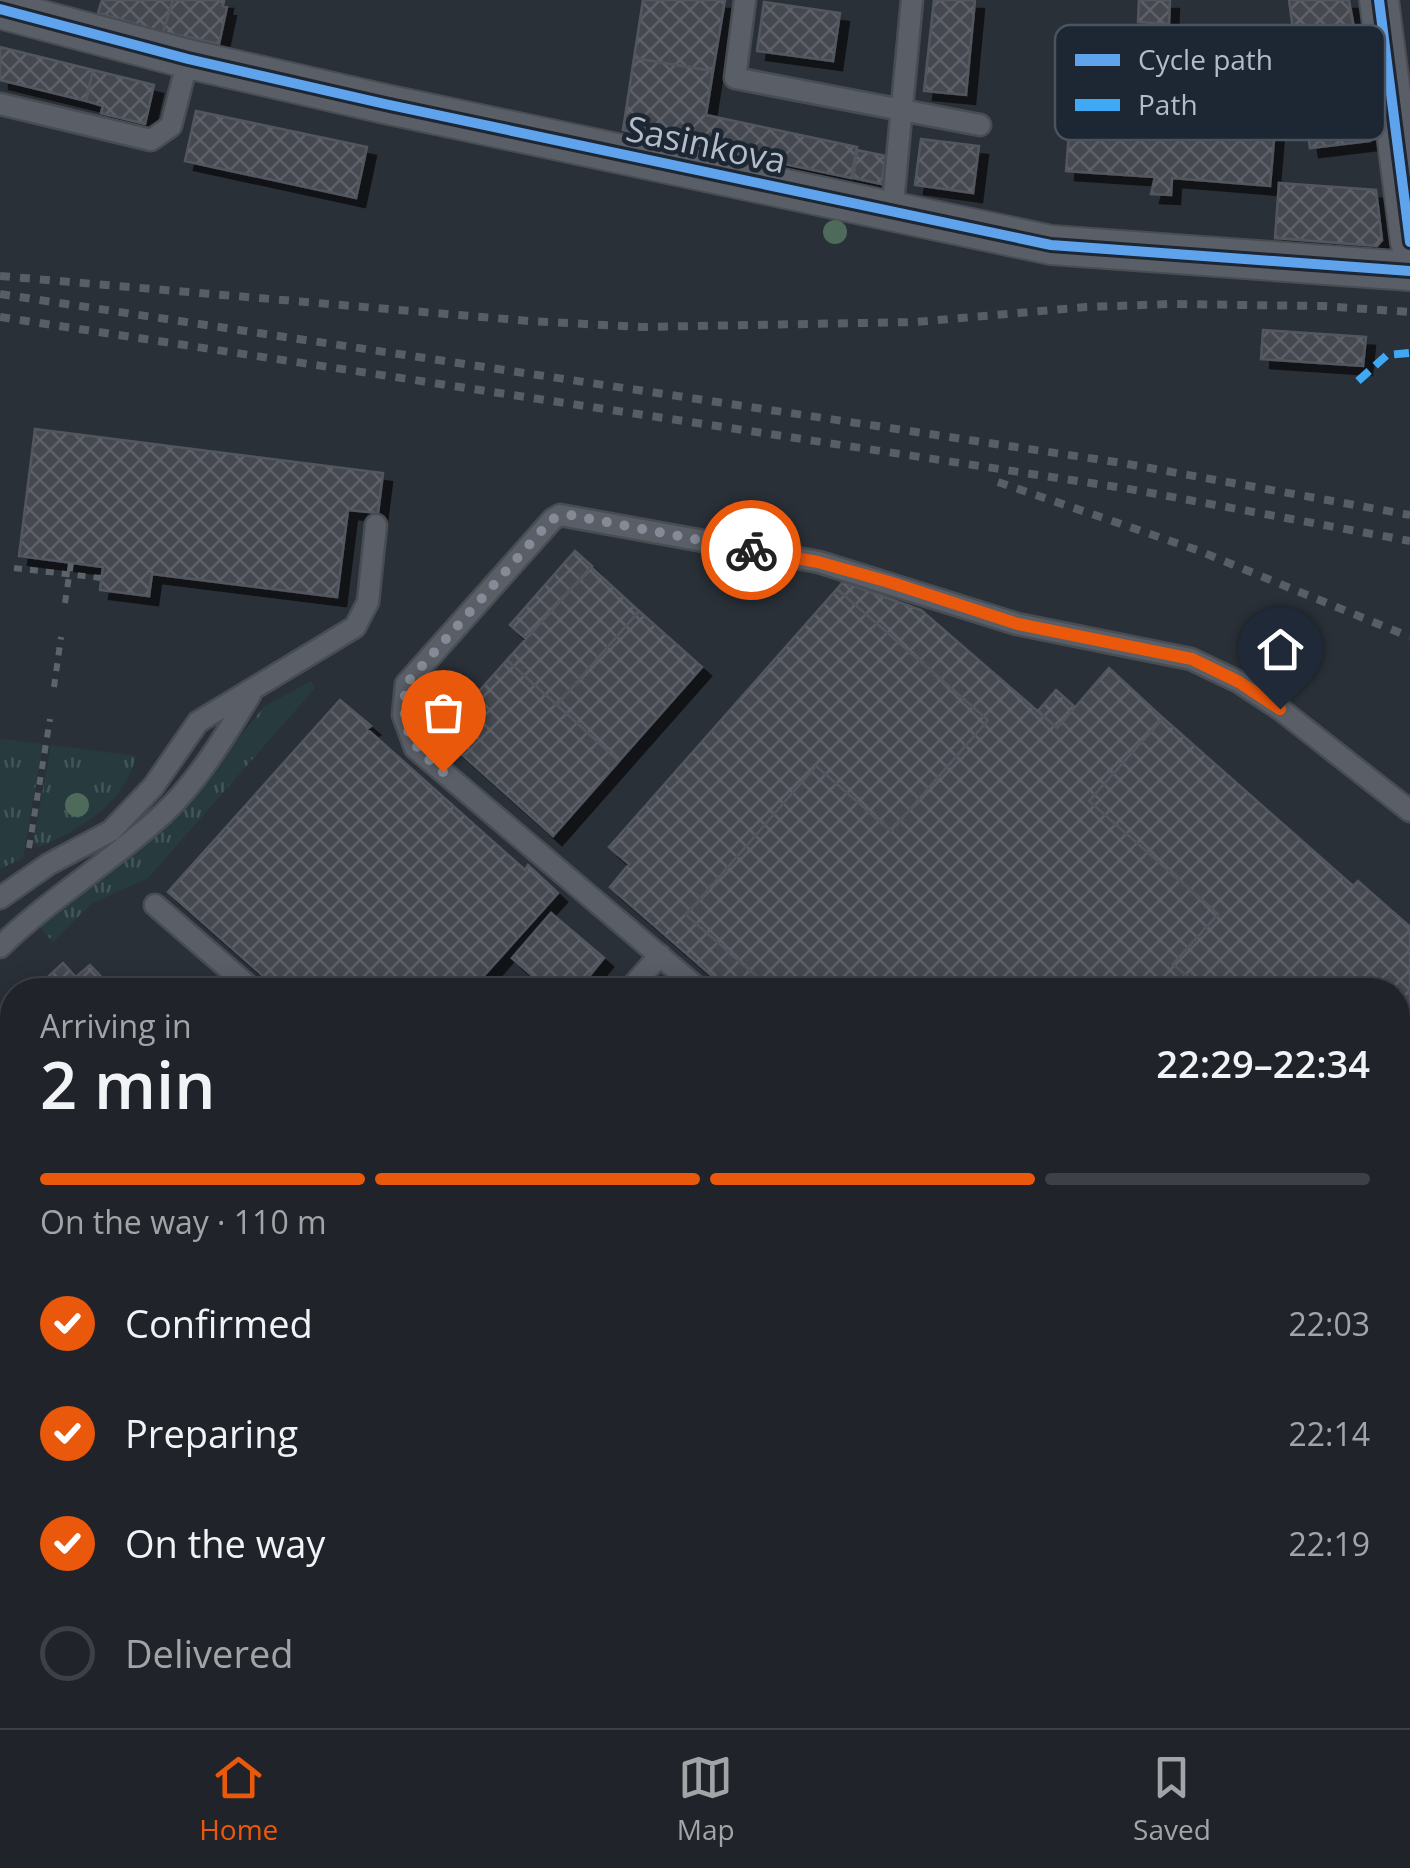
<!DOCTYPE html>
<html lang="en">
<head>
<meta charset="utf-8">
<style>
  :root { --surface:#20242a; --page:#2d3036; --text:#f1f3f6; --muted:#a2a4a8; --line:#3d4147; --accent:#ea580c }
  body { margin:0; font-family:"Open Sans",sans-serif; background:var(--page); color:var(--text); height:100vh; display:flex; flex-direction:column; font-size:38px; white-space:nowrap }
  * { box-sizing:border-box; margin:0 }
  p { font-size:32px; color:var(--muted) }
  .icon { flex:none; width:55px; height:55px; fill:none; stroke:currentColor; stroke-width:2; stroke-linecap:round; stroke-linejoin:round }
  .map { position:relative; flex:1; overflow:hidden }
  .panel { position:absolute; left:0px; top:978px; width:1410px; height:752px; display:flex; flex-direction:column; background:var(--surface); border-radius:40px 40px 0 0; box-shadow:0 5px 25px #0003,0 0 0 2px var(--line) }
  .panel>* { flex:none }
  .pin { position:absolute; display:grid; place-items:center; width:85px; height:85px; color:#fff; margin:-102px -42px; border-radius:50% 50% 50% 0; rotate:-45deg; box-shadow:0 0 10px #0007 }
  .pin .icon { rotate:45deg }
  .courier { position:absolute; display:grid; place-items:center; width:100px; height:100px; margin:-50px; border:8px solid #ea580c; border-radius:50%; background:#fff; color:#222; box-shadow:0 2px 12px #0007 }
  .head em { font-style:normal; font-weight:600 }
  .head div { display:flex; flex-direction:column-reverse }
  .head { display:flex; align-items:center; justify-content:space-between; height:170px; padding:0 40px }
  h1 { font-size:65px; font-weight:600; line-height:75px }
  .bar { display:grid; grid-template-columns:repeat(4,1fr); gap:15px 10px; align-content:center; height:120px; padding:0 40px }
  .bar i { height:12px; border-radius:8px; background:var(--line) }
  .bar .current { background:var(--accent) }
  .bar p { grid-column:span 4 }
  ol { padding:0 40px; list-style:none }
  li { display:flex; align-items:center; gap:30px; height:110px }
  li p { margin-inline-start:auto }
  li .icon { padding:10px; border-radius:50%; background:var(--accent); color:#fff; stroke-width:4 }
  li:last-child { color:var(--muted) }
  li i { width:55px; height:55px; border:5px solid var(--line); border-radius:50% }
  .menu { display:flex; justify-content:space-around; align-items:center; height:140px; border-top:2px solid var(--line); background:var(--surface); font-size:28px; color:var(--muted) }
  .menu a { display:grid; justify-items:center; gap:5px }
  .menu .current { color:var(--accent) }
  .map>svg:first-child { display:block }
</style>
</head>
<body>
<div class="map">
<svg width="1410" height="1728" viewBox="0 0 1410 1728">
  <defs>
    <pattern id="grass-tufts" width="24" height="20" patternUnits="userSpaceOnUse" patternTransform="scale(2.5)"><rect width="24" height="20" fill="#273a3e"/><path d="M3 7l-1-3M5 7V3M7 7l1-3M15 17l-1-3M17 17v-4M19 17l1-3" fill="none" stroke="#445559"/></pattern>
    <pattern id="park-crowns" width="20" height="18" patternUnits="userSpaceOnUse" patternTransform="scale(2.5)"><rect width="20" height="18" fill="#273a3e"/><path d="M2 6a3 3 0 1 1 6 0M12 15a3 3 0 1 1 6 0" fill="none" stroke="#445559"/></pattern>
    <pattern id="building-cross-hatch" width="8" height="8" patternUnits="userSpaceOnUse" patternTransform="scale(2.5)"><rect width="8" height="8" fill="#444950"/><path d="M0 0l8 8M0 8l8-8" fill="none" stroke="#5d6168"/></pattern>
    <filter id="shadow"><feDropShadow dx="9" dy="9" stdDeviation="0" flood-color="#0009"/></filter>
  </defs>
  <rect width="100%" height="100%" fill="#2a3038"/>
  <path fill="url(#grass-tufts)" d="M311,681L315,688L148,878L92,903L53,942L40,927L187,799L265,706Z
    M0,739L43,744L23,858L0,869Z
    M51,745L136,756C125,803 80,830 39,847L33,843Z
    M141,1718H248L249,1728H135Z"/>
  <path fill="url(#park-crowns)" d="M0,1174L12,1196V1511L0,1509Z"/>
  <path fill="url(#building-cross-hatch)" stroke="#52575f" stroke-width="2.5" filter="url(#shadow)" d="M102,0H173L163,32L98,13Z
    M173,0H224L223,6L227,7L219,44L163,32Z
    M643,0H725L713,71L634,58Z
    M934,0H975L966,95L924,91Z
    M1139,0H1170L1169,24L1138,22Z
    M1289,0H1349L1358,51L1297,60Z
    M764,2L840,13L833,61L757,51Z
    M1077,30L1134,34L1129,105L1276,116L1270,186L1172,178L1171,195L1151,194L1155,177L1066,171Z
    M0,47L93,70L86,101L0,80Z
    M1358,51L1370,141L1310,148L1297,60Z
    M634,58L713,71L706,115L857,147L851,178L623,130Z
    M93,70L154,85L145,124L101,113L103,106L86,101Z
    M196,111L367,147L356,198L185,161Z
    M921,139L979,146L973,193L915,185Z
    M857,150L886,156L881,184L853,178Z
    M1279,183L1376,190L1382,240L1377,246L1275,238Z
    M1263,330L1366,337L1363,366L1261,359Z
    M35,429L383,473L378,513L348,510L337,597L152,574L149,596L100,590L103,567L19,556Z
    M575,551L592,566L526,639L510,625Z
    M591,567L639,611L557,705L507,660Z
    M843,582L921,610L1057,728L1109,668L1163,718L1089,801L1218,914L1173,964L1192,981L1184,990H750L760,979L686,915L816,766L891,831L988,720L837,589Z
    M837,589L988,720L891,831L816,766L686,915L760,979L750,990H728L610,887L629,864L609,847Z
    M639,611L702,667L619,761L557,705Z
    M507,660L619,761L553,836L440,735Z
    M1056,690L1075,707L1057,728L1038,711Z
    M340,700L371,726L367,729L525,870L528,865L558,893L471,990H279L168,892Z
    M1163,718L1353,886L1358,881L1410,927V1450L1398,1464V990H1203L1173,964L1218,914L1089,801Z
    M551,913L604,958L578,990H549L512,958Z
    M63,963L76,977L90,965L114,990H34Z
    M0,1511L12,1513V1570L0,1568Z
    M1398,1559L1410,1570V1716L1400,1728H1341L1329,1718H1398Z
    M2,1640L12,1649V1672L0,1661Z
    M0,1661L12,1672L3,1685L0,1682Z
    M424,1718H504L511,1720L509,1728H417L425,1724Z
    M815,1718H923L934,1728H827Z
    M1107,1718H1173L1163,1728H1119Z
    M1240,1718H1249L1261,1728H1231Z
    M1249,1718H1293L1301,1724L1307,1718L1318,1728H1261Z"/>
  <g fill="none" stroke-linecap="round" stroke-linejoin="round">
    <g stroke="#484c53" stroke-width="25">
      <path id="lane" d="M745,0L735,78L980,125
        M0,104L151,140L171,126L188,59
        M892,213L912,0
        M0,898L49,864L111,831L153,787L198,722L355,627L368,602L376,525
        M155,905L253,990
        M0,947C50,898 111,862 163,814C198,781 225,736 250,695
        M629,990L660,955
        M700,990L415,748L403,715L406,684L553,519L560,515L819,562L1017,624L1191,659L1239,682L1280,709L1410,811
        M0,1124L12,1148
        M1398,1499L1410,1484
        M1398,1531L1410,1542
        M1024,1718L1033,1728
        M336,1727L346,1718
        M277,1728L288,1718
        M1194,1728L1203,1718"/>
    </g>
    <g stroke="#484c53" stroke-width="42">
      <path id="street" d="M1379,0L1410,242
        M0,9L188,59L385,104L1051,245L1410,271
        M0,1030L12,1049
        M0,1083L12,1094
        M612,1718L622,1728
        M75,1728L77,1718
        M112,1728L114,1718"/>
    </g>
    <path stroke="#5d636a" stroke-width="6" stroke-dasharray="8 8" stroke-linecap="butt" d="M14,568L101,578
      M65,603L71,563
      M54,687L61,637
      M29,848L50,719
      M0,1208L12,1199
      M0,1271L12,1283
      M0,1322L12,1314
      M0,1572L12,1574"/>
    <use href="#lane" stroke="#5a5e66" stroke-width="20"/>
    <use href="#street" stroke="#5a5e66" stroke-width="38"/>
    <path stroke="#595d64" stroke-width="8" stroke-dasharray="10 10" stroke-linecap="butt" d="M0,276L529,321L642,327L916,322L1086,307L1170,304L1322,306L1410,312
      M0,294L1122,463L1410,515
      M0,317L1124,488L1410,541
      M998,482L1197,550L1410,637"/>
    <path stroke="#3fa9f5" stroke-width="8" stroke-dasharray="15 8" stroke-linecap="butt" d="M1358,381L1387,355L1410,353"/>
    <g stroke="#1d2633" stroke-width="16">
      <path id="cycleway" d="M1379,0L1410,242
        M0,9L188,59L385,104L1051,245L1410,271"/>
    </g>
    <use href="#cycleway" stroke="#60a3ed" stroke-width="10"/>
  </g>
  <g fill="#4e6a5a">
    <circle cx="835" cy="232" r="12"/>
    <circle cx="77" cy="805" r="12"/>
  </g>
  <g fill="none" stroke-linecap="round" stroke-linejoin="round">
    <path stroke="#848b96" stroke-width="10" stroke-dasharray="0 18" d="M443,772C408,742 401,731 406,684L552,519L570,515L751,550"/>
    <path stroke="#ea580c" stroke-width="12" d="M751,550L818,562L889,582L1018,624L1192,659L1239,682L1280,709"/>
  </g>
  <g text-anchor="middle" stroke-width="9" stroke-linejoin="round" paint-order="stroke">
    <g font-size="35" fill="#b4bcc9" stroke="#1d2633">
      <text transform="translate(706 145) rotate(12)" y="12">Sasinkova</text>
    </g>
  </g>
  <rect x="1055" y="25" width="330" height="115" rx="15" fill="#1d2633" stroke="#4a5360" stroke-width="2.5"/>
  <rect x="1075" y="54" width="45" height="12" fill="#60a3ed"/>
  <rect x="1075" y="99" width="45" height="12" fill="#3fa9f5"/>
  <g font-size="28" fill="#b4bcc9">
    <text x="1138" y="70">Cycle path</text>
    <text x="1138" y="115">Path</text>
  </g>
</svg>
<div class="pin" style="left:443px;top:772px;background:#ea580c"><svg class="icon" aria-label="bag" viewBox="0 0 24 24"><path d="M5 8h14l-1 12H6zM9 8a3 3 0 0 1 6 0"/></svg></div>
<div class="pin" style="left:1280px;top:709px;background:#1f2937"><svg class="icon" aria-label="home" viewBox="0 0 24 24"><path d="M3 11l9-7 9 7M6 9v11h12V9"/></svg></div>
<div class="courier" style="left:751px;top:550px"><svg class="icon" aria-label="bike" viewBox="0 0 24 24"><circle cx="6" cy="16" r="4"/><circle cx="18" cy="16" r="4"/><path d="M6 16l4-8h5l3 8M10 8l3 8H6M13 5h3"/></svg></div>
<section class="panel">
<div class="head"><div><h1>2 min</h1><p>Arriving in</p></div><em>22:29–22:34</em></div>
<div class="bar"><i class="current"></i><i class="current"></i><i class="current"></i><i></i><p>On the way · 110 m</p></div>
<ol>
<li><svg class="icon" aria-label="check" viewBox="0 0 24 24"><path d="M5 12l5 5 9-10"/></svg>Confirmed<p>22:03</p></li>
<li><svg class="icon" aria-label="check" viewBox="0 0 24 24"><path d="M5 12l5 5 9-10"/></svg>Preparing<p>22:14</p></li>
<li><svg class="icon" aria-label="check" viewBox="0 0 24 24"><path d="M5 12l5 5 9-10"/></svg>On the way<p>22:19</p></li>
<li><i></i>Delivered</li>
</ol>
</section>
</div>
<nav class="menu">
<a class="current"><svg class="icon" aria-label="home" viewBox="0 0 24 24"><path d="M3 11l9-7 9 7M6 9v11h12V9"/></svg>Home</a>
<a><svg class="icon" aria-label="map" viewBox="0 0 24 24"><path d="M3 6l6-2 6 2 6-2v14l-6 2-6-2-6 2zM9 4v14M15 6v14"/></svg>Map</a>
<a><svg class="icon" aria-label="saved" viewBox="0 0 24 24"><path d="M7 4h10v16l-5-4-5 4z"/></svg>Saved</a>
</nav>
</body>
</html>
